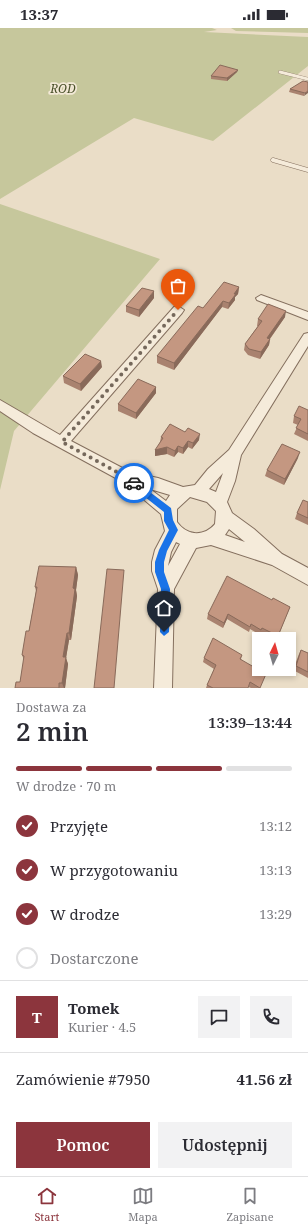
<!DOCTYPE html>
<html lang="pl">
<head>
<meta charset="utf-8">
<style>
  :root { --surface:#fff; --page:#f2f2f3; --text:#2b2b33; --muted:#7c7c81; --line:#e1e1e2; --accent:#8c353d }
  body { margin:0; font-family:"Noto Serif",serif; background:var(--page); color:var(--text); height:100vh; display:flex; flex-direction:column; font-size:15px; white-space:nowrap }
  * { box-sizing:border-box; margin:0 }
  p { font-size:13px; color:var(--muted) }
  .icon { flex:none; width:22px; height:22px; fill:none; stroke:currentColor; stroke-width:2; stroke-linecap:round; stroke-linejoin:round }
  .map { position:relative; height:660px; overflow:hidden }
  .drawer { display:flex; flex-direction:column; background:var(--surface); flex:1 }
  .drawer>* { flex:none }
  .needle { width:26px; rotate:5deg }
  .controls { position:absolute; left:252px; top:604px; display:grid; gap:8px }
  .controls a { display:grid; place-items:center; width:44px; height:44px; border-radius:0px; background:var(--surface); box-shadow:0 2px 6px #0003; font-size:20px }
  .pin { position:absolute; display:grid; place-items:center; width:34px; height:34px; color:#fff; margin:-41px -17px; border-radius:50% 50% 50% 0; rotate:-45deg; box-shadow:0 0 4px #0007 }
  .pin .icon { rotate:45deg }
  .courier { position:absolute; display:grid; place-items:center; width:40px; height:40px; margin:-20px; border:3px solid #1a73e8; border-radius:50%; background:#fff; color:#222; box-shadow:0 1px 5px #0007 }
  .overview em { font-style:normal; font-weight:600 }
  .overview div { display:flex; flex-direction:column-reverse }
  .overview { display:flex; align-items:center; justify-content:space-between; height:68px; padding:0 16px }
  h1 { font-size:26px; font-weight:600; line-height:30px }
  .bar { display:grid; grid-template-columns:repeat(4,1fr); gap:6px 4px; align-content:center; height:48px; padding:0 16px }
  .bar i { height:5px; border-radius:3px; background:var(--line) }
  .bar .active { background:var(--accent) }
  .bar p { grid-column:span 4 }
  .line { display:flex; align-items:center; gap:10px; padding:0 16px; border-top:1px solid var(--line) }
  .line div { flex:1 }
  .round { display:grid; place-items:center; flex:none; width:42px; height:42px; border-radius:0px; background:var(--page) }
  ol { padding:0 16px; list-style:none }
  li { display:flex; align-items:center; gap:12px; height:44px }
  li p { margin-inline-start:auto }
  li .icon { padding:4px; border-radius:50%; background:var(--accent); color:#fff; stroke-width:4 }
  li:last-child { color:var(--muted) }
  li i { width:22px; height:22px; border:2px solid var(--line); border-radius:50% }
  .primary-button { display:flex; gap:8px; margin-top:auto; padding:8px 16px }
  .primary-button a { flex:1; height:46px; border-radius:0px; background:var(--accent); color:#fff; font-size:16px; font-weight:600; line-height:46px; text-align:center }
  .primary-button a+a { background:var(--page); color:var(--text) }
  .status { display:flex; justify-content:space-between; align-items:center; height:28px; padding:0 20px; background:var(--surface); direction:ltr }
  .status svg { height:11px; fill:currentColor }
  .dock { display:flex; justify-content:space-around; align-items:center; height:56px; border-top:1px solid var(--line); background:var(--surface); font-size:11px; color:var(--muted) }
  .dock a { display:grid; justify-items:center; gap:2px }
  .dock .active { color:var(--accent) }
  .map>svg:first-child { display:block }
</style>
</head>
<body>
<div class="status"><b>13:37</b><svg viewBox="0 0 49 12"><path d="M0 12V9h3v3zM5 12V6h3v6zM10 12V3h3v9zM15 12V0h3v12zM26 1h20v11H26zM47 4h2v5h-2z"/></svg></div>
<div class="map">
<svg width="308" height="660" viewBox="0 0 308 660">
  <rect width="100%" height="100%" fill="#eaddc7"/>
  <path fill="#c6c79c" d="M0,0H212L217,2L204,4L308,9V38L213,113L134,90L0,171Z
    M220,0H308V5L236,3L231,0Z
    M0,176L160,231L14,403L0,462Z"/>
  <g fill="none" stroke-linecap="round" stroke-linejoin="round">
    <g stroke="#846f5e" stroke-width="3.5">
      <path id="service-far1" d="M280,44L308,51"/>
    </g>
    <g stroke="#846f5e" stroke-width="5">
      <path id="service" d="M273,132L308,142"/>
    </g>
    <g stroke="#846f5e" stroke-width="2">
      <path id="minor" d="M261,267L308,284V292L257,272L256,270Z
        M178,278L184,282L182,285L71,413L130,444L158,450L183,459L195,457L208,441L229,422L304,306L308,305V318L241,427L235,453L227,474L232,485L254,501L282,526L308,540V557L272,537L211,517L196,520L174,561L172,660H154L158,561L152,543V534L155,522L165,503L161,486L123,454L33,405L0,383V372L60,407L174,279ZM223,445L216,464L209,461ZM150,461L170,467L166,473ZM190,469L207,474L216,483L215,496C204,509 187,508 177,494V481ZM229,501L245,514L225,507ZM176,514L180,516L168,538L171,524Z"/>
    </g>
    <use href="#service-far1" stroke="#f5ebda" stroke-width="3"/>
    <use href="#service" stroke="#f5ebda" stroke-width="4"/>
    <use href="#minor" fill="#f5ebda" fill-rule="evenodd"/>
  </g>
  <path fill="#a9826f" d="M238,42L237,44L227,53L211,51V48Z
    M308,54L304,68L289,64L290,61Z
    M239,259L238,266L235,269V272L228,281L222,279L174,342L157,335V328L203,280Z
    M154,270L139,289L126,284V278Z
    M285,289L270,311L269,317L260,331L248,327L244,322L245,316L258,298H257L258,291Z
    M102,339L81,363L64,355L63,348Z
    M156,359V365L136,391L118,383V376Z
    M308,382V413L294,406L298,397L293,395L294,388Z
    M161,409L199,412L192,421L188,419L183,426L178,424L174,429L167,426L155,428L160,414Z
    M298,430L284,457L265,448L267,442Z
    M308,474V497L295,491L297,485Z
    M76,539L78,547L76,562L77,568L71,612H69L66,630L68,636L65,660H15L20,654L24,632L22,627L29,603L36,563L35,559Z
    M272,572L290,579L277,611H271L260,605V607L250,601L249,604L227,591L223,600L207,591L208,586Z
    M301,622L308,625V650L293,642L299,626Z
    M242,627L241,631L260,660H251L248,659V660H206L207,657L214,641L203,634L204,630Z"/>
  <path fill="#896a5a" d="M238,42L237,44L227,53V50Z
    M308,63V65L304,68L305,65Z
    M239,259L238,266L235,269V272L228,281L229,275L234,266Z
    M154,263V270L139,289V282Z
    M223,273L222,279L174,342V335Z
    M286,283L285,289L266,316L267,310Z
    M270,311L269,317L260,331L261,324Z
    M101,333L102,339L81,363L80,356Z
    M156,359V365L136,391V385Z
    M200,406L199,412L192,421L193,415Z
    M188,413V419L183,426V420Z
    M178,418V424L174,429L175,423Z
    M167,419V426L155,428V422Z
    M300,424L298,430L284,457L285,451Z
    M76,539L78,547L76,562L77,568L71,612L69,605L73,560Z
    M228,586L227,591L223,600L224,595Z
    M67,605L69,612L66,630L68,636L65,660H64L62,655L63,629Z"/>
  <path fill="#c49781" stroke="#896a5a" d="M220,37L238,42L227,50L211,48Z
    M303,53L308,54V63L305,65L290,61Z
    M224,254L239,259L234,266H236L229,275L223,273L174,335L157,328L198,278L203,280Z
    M142,260L154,263L139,282L126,278Z
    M268,276L286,283L267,310L270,311L261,324L249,321L245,316L262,293L258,291Z
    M85,326L101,333L80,356L63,348Z
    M138,351L156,359L136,385L118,376Z
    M299,378L308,382V406L296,400L301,391L294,388Z
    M170,396L185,404L188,400L200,406L193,415L188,413L183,420L178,418L175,423L167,419L155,422L163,410L161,409Z
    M282,416L300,424L285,451L267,442Z
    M303,472L308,474V490L297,485Z
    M39,538L76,539L73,560L75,561L69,605H67L63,629H66L62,655H59V660H15L16,654H20L24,628L22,627L26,603H29L37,559H35Z
    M107,541L124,542L114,660H94Z
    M227,548L272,572L273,570L290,579L278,608L262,600L261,602L251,596L250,599L228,586L224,595L208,586Z
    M213,610L242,627L240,631L266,646L260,660L250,654L248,660H213L207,657L216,637L204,630Z
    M301,622L308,625V644L296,638Z"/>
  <path fill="#1a73e8" d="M134,452L171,480L173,492L178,502L167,523L164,534V544L170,561L169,604L164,608L160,604L161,561L155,544V534L159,522L169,502L164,493V484L131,458V453Z"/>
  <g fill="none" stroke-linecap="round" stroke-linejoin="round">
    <path stroke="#75685b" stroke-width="4" stroke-dasharray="0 7.2" d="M134,455L128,450L62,414L178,282"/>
  </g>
  <g text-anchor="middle" stroke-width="3.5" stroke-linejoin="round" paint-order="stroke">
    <g font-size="12" font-style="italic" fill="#495029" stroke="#f2e8d6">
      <text x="63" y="65">ROD</text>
    </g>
  </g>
</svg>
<div class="controls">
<a><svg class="needle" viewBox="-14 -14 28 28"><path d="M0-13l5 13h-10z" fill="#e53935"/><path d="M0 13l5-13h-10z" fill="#7c7c81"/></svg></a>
</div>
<div class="pin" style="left:178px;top:282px;background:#ea580c"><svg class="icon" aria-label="bag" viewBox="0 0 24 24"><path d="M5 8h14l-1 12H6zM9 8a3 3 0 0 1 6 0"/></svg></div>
<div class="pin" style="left:164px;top:604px;background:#1f2937"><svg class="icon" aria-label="home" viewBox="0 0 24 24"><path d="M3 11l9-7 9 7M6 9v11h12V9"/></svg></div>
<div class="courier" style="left:134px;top:455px"><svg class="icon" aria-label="car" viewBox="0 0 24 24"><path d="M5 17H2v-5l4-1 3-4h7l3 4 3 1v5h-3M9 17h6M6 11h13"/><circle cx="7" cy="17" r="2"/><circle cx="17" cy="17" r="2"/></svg></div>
</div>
<section class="drawer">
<div class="overview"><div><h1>2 min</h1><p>Dostawa za</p></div><em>13:39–13:44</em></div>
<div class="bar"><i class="active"></i><i class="active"></i><i class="active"></i><i></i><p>W drodze · 70 m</p></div>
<ol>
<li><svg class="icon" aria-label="check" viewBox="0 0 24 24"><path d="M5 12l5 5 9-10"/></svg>Przyjęte<p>13:12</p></li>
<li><svg class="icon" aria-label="check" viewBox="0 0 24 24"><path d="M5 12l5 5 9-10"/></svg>W przygotowaniu<p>13:13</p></li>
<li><svg class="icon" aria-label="check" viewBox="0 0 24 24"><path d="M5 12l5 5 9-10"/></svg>W drodze<p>13:29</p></li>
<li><i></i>Dostarczone</li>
</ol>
<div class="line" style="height:72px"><b class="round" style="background:var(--accent);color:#fff">T</b><div><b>Tomek</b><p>Kurier · 4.5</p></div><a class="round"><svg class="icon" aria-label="chat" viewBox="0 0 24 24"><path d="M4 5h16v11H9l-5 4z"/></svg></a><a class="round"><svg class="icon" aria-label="phone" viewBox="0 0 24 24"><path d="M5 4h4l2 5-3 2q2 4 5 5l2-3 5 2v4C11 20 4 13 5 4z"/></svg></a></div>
<div class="line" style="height:52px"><div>Zamówienie #7950</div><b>41.56 zł</b></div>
<div class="primary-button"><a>Pomoc</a><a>Udostępnij</a></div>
</section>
<nav class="dock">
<a class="active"><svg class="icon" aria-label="home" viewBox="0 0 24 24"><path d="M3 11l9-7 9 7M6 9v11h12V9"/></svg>Start</a>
<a><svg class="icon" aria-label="map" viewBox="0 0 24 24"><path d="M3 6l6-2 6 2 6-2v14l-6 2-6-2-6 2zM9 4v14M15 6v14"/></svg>Mapa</a>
<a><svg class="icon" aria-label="saved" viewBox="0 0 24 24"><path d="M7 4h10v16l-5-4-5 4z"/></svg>Zapisane</a>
</nav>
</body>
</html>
